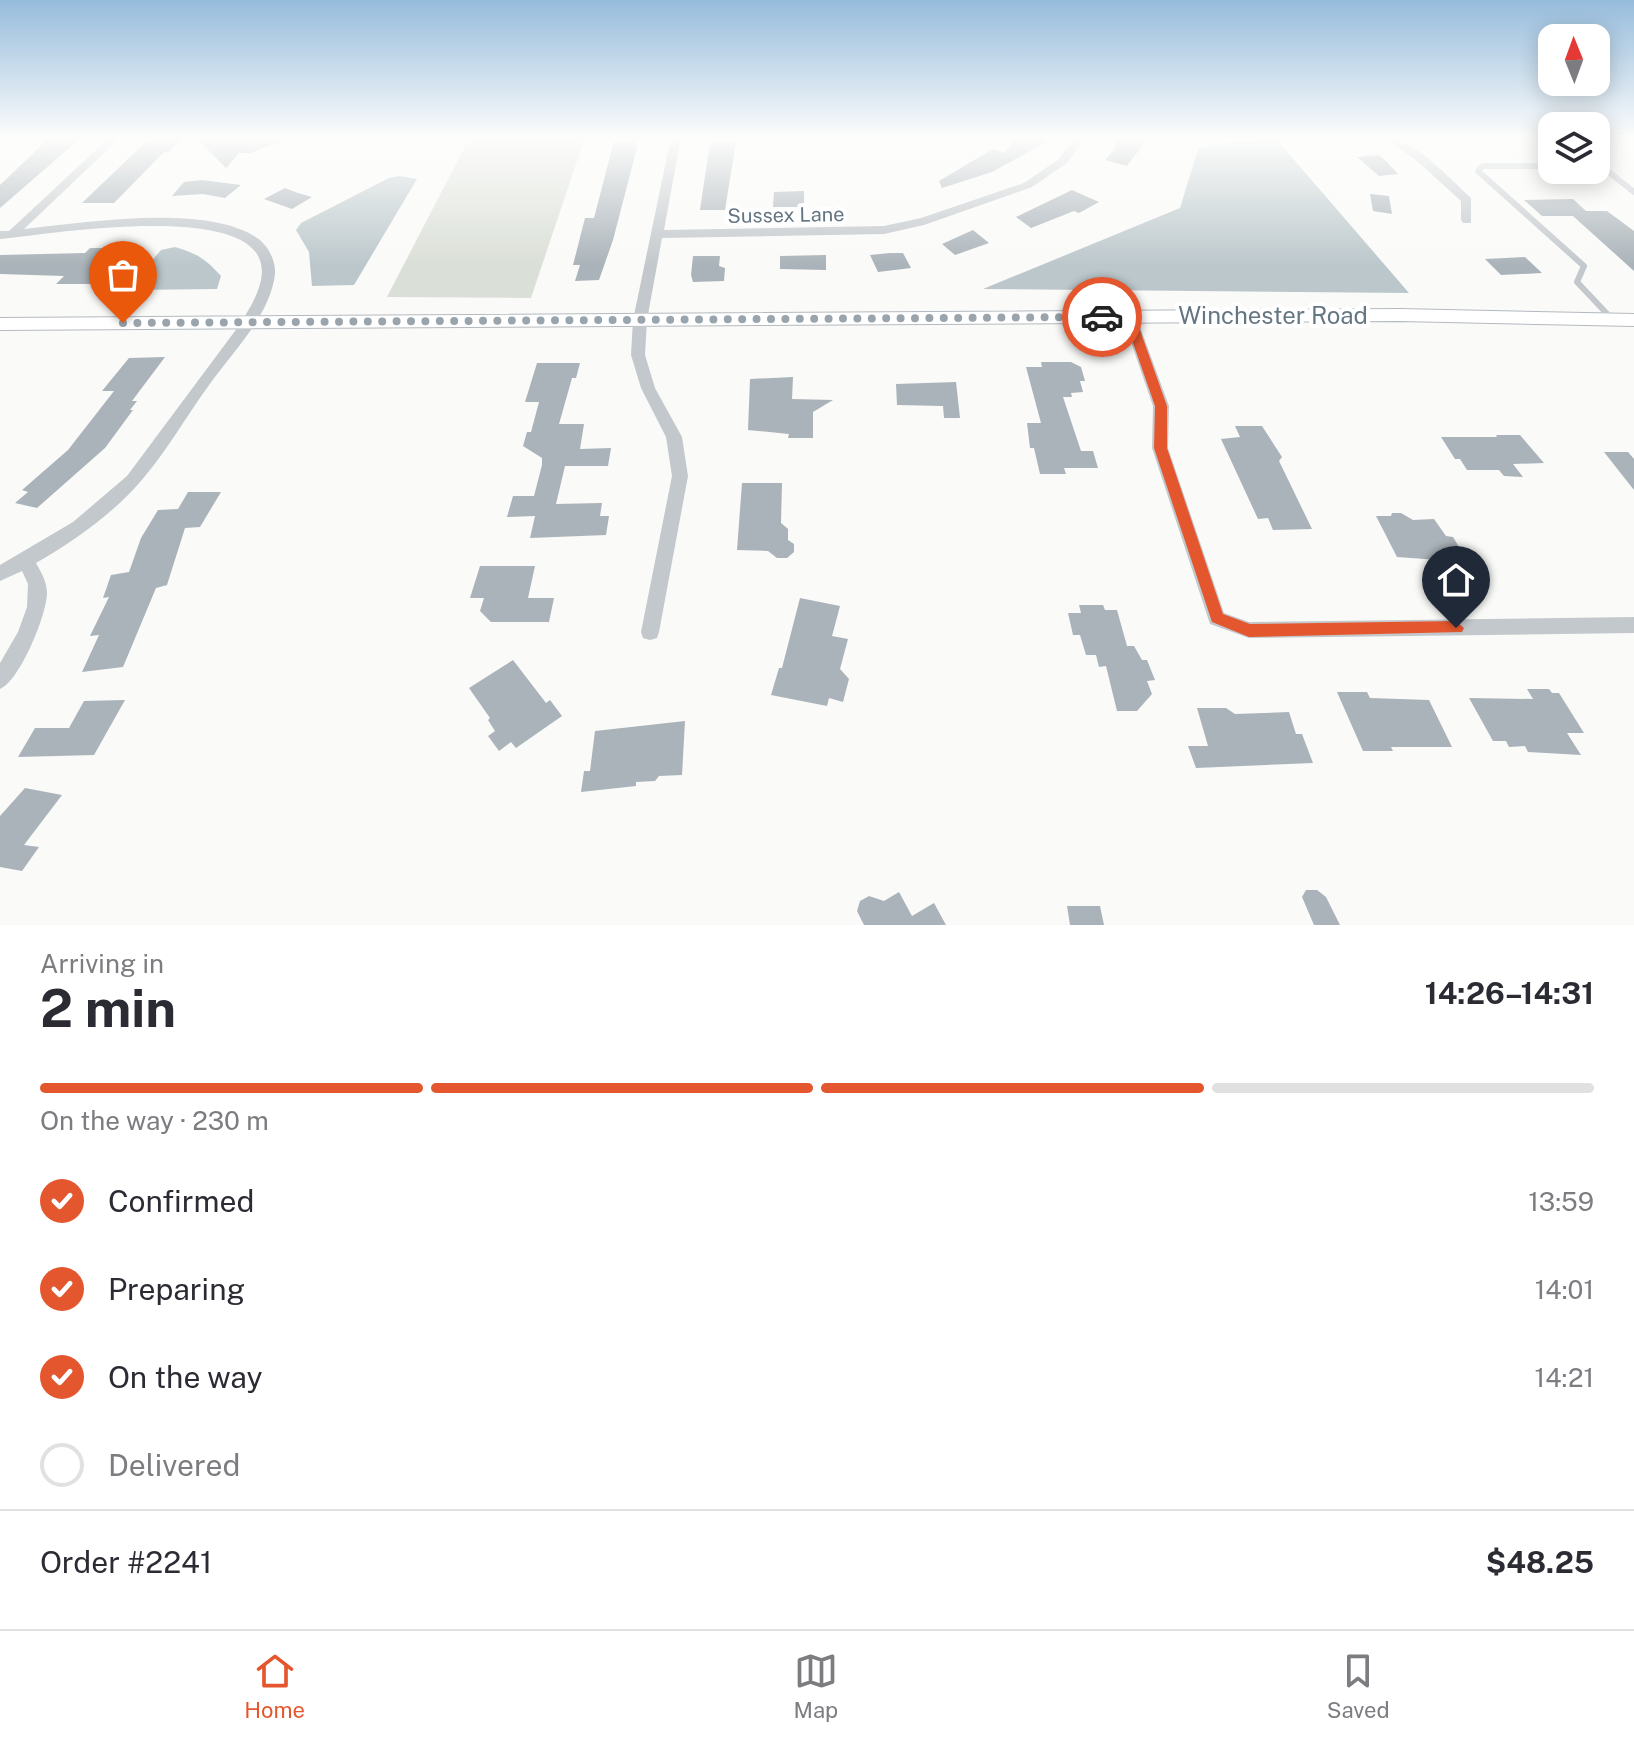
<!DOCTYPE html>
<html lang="en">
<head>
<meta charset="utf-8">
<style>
  :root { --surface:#fff; --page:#f2f2f3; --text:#2b2b33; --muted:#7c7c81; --line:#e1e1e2; --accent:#e4572e }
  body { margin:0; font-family:"Public Sans",sans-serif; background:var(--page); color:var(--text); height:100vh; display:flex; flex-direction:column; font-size:30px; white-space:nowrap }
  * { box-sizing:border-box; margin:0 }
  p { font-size:26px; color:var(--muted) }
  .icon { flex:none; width:44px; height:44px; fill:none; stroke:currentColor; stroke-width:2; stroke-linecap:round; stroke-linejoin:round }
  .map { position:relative; height:925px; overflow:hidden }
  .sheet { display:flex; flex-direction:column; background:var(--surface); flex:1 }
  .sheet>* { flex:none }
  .needle { width:52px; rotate:359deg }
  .tools { position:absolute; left:1538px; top:24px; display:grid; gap:16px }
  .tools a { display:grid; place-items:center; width:72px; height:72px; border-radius:16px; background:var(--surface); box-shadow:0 4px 20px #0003; font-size:40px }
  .pin { position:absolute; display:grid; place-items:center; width:68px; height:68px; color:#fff; margin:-82px -34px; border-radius:50% 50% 50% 0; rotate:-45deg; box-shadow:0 0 8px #0007 }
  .pin .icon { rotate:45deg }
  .courier { position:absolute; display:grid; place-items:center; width:80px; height:80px; margin:-40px; border:6px solid #e4572e; border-radius:50%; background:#fff; color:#222; box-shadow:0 2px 10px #0007 }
  .summary em { font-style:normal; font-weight:700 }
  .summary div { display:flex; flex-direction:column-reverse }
  .summary { display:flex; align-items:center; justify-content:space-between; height:136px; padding:0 40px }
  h1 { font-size:52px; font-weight:700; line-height:60px }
  .bar { display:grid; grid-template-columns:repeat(4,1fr); gap:12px 8px; align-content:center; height:96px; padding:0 40px }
  .bar i { height:10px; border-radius:6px; background:var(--line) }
  .bar .current { background:var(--accent) }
  .bar p { grid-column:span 4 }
  .line { display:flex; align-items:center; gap:20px; padding:0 40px; border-top:2px solid var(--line) }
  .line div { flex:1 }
  ol { padding:0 40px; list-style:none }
  li { display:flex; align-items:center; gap:24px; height:88px }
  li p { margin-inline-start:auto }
  li .icon { padding:8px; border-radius:50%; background:var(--accent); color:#fff; stroke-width:4 }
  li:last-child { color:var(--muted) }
  li i { width:44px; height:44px; border:4px solid var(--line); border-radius:50% }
  .menu { display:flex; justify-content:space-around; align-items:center; height:112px; border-top:2px solid var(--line); background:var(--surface); font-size:22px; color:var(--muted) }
  .menu a { display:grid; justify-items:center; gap:4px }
  .menu .current { color:var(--accent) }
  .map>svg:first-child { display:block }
</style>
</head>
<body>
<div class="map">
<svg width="1634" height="925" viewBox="0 0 1634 925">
  <rect width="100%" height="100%" fill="#fafaf8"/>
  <path fill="#dadfd7" d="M470,137H585L531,298L387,297Z"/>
  <path fill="#bbc7cb" d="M1277,140L1409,293L983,289L1180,208L1198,149L1221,143Z
    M399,176L417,179L354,285L312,286L309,252L296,230L301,223L389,178Z
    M175,247C196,253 206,259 221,276L217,289L127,290L161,250Z"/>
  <path fill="#aab3b9" d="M50,137H82L0,208V185Z
    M151,137H183L169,152H164L114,203H82Z
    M195,137H285L286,139L251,153H239L226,168Z
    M1016,137H1056L992,172L942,188L939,181L993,149L1005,153Z
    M1117,137H1149L1127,166L1105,160L1114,150Z
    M614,141H636L635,144H638L613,240L599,280L575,281L580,265H573L585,218H594Z
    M710,142H736L725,210H700Z
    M1379,155L1387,162L1398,174L1379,176L1357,157Z
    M202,180L241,185L225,198L203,194L172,196L184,182Z
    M285,188L298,193L312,197L292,209L264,199Z
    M1072,190L1099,202L1079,213L1074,211L1031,228L1016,217Z
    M804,191V207H773L774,192Z
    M1370,194L1389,196L1392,214L1373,211Z
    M1573,199L1586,211H1607L1634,231V271L1573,216H1542L1524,200Z
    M973,230L989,243L955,255L942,244Z
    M90,248H111L101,259H124L102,284H56L64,276L0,274V255L85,253Z
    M890,253H903L911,268L878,272L870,255Z
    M826,255V270L780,269V256Z
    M693,256H720L719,266L725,268L724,281L693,282L691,275Z
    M1525,257L1542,273L1501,275L1485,259Z
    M165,357L132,401H137L130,410H133L105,448L37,508L15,503L28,492L22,490L68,450L114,391H102L129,358Z
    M1041,362H1071L1081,367L1085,381H1080L1083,392L1071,393L1072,397H1063L1081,451H1093L1098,468H1064L1066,474H1040L1034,448H1030L1027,423H1041L1026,367H1042Z
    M537,363H580L576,378H572L559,424H584L580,449L611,448L608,466H565L556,504L602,503L600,516H609L606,535L530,538L535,516L507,517L513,496H534L542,465V458L523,446L527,432H531L539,402H525Z
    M793,377L792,399L833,400L813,412V438H788L789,434L748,430L750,379Z
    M956,382L960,418H944L943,406L897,405L896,384Z
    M1235,426H1262L1282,457L1279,461L1312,529L1273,530L1268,518L1258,519L1221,439L1240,437Z
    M1496,435H1520L1544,463L1513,464L1523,477L1504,476L1499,470H1467L1460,459H1455L1441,437H1497Z
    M1604,452H1628L1634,459V490Z
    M742,483H782L781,523L788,529V540L794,544V552L787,558H777L768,551L737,550Z
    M188,492H221L200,527L185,528L167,585L156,588L123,667L82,672L99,635L90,636L109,597L103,598L111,575L129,572L141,538L158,510L178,509Z
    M1392,513H1401L1413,520L1434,519L1446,536L1453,537L1471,567L1441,565L1438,560L1397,557L1376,516H1391Z
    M480,566H535L528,598H554L549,622H491L480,611L484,598H470Z
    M800,598L840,606L832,636L848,639L840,669L849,679L843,702L829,698L827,706L771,695L779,668H782Z
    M1079,605H1103L1105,610H1117L1127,646H1134L1142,660H1147L1155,680L1147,681L1152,694L1137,711H1117L1106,666L1099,667L1096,655H1086L1080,635H1073L1068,613H1081Z
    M513,660L546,703L550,700L562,716L516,748L511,742L499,751L488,736L495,731L488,720L490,718L469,688Z
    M1527,689H1549L1552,693H1559L1584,733H1567L1581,755L1528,752L1525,746L1509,747L1506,741H1493L1469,698L1533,699Z
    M1337,692H1367L1370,698L1429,700L1452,747H1391L1393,751H1363Z
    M125,700L94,755L18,757L35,728H69L84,701Z
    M1197,708H1226L1235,714L1289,712L1296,734H1302L1313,763L1196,768L1188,746H1208Z
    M685,721L682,775L659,776L655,781L636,782V786L581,792L584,771H590L595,731Z
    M25,788L62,795L24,845L39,847L22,871L0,867V816Z
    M1306,890H1317L1326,897L1340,925H1314L1302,897Z
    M899,892L912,916L934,903L946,925H864L857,911L860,901L869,896L884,901Z
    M1067,906H1100L1104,925H1070Z"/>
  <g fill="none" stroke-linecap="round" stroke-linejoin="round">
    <g stroke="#b3babf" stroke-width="2">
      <path id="secondary" d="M1400,309L1634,314V326L1400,321L0,330V318Z"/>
    </g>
    <path stroke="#c3c8cc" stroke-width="6" d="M1552,166H1483L1478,171L1584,266L1577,282L1612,319
      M1596,166L1605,169L1634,192"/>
    <path fill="#c3c8cc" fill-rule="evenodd" d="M110,137H121L24,229C84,223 206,203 257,238C268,245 276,261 275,274C270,317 230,354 207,388C181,424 160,463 128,495C101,522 69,544 36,563C41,572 47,582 47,593C47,614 20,681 0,689V663L18,632L27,607L28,584L22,571L0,581V565L73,522L127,476L235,331C247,313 266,286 261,264C248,201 48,234 0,239V231H9Z
      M671,137H681L664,230L884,226L921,218L1024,183L1059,159L1075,137H1085L1067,163L1032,187L924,225L884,234L662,238L647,320L645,355L655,388L682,437L688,476L659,632L657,638L650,640L643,638L641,632L672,476L666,437L641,388L631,355L633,320Z
      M1383,137C1413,137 1449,178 1471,198V223H1463L1461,220V201L1416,160Z
      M1129,312L1136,316L1169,406L1168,448L1224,613L1249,622L1634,617V633L1249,638L1210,624L1152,448L1153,406L1122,316Z"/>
    <use href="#secondary" fill="#fff" fill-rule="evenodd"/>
  </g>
  <linearGradient id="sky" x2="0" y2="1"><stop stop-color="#96bcdc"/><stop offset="0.52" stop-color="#fdfdfc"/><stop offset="1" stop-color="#fdfdfc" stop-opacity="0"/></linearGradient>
  <rect width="1634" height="266" fill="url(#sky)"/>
  <path fill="#e4572e" d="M1129,313L1135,316L1167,406V448L1223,614L1250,624L1456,621L1464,628L1462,632L1249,637L1212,622L1154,448L1155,406L1125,320H1102L1097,317L1102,313Z"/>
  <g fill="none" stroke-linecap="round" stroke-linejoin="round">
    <path stroke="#99a4ac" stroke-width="8" stroke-dasharray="0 14.4" d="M123,323L1102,317"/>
  </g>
  <g text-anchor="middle" stroke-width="8" stroke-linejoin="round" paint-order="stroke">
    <g font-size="20" fill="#657683" stroke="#fff">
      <text transform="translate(786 215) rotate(-1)" y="7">Sussex Lane</text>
    </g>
    <g font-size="24" fill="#657683" stroke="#fff">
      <text x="1273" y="324">Winchester Road</text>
    </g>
  </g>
</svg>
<div class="tools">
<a><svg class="needle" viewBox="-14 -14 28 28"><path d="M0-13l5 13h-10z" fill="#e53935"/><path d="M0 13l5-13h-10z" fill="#7c7c81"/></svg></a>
<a><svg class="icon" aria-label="layers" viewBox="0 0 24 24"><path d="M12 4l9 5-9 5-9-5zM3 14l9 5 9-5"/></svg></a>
</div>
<div class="pin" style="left:123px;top:323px;background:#ea580c"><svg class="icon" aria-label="bag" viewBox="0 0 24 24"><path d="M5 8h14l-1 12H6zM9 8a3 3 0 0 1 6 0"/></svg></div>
<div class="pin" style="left:1456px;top:628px;background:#1f2937"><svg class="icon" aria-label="home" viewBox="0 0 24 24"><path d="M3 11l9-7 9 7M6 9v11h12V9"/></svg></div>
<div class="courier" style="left:1102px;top:317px"><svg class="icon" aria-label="car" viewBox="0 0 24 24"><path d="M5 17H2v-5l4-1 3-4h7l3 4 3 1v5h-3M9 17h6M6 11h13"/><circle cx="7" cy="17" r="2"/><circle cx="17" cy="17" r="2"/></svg></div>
</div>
<section class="sheet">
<div class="summary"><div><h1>2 min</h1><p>Arriving in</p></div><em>14:26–14:31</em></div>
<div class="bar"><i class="current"></i><i class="current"></i><i class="current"></i><i></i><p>On the way · 230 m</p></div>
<ol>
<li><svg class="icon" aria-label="check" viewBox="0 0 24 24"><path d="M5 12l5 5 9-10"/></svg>Confirmed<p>13:59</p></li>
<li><svg class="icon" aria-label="check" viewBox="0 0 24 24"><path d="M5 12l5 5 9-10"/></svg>Preparing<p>14:01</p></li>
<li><svg class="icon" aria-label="check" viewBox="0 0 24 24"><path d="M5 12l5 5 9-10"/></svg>On the way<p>14:21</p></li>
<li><i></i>Delivered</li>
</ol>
<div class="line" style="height:104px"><div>Order #2241</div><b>$48.25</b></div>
</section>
<nav class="menu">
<a class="current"><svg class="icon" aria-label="home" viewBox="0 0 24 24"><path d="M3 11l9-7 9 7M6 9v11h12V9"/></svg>Home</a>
<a><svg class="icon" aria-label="map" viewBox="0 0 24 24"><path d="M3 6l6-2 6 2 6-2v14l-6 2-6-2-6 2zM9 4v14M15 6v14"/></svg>Map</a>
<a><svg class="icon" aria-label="saved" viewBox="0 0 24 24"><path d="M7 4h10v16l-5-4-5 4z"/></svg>Saved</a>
</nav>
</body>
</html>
